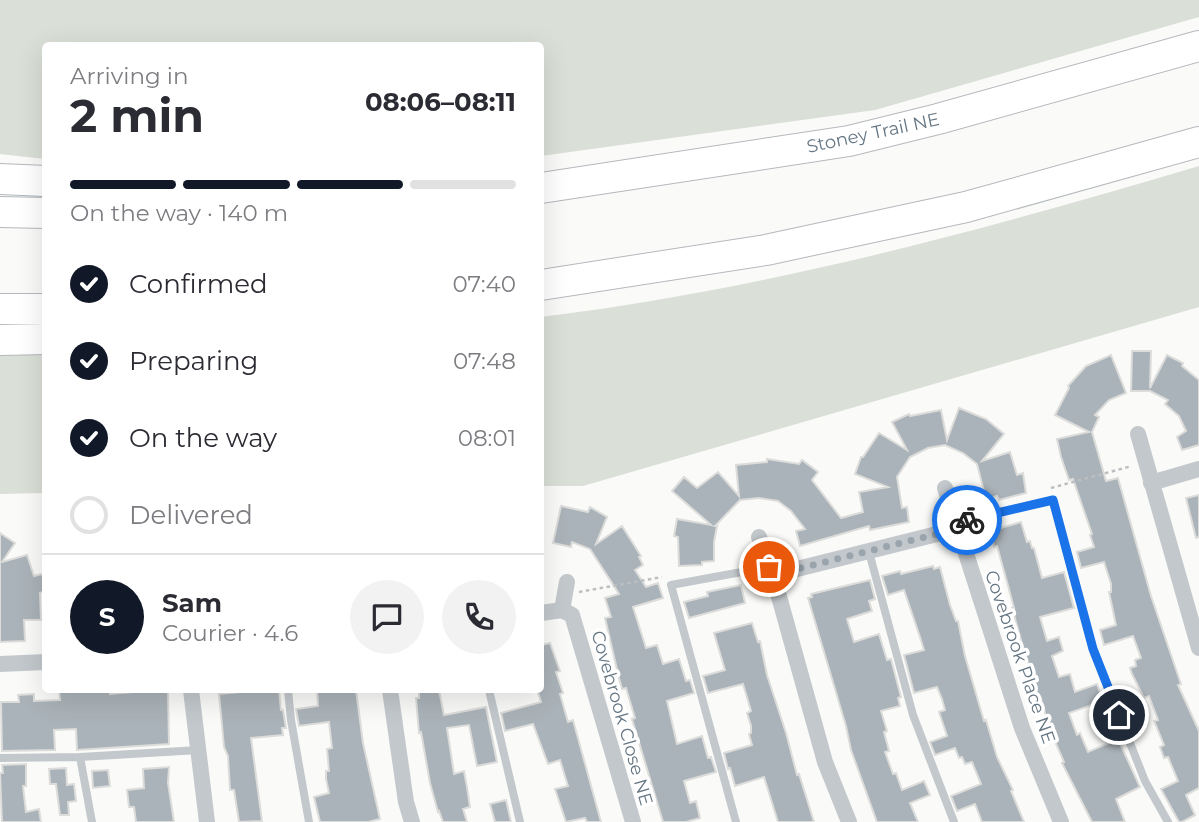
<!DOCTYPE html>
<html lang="en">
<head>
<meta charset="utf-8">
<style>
  :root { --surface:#fff; --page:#f2f2f3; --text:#2b2b33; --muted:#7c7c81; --line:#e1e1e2; --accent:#111827 }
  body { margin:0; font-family:Montserrat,sans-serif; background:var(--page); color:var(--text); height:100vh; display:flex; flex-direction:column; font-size:26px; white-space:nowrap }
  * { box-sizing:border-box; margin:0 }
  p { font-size:23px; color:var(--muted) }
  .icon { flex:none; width:38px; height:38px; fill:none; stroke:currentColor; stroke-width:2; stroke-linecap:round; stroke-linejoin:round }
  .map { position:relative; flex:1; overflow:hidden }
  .side { position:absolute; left:42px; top:42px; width:502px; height:651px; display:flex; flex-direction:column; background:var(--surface); border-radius:7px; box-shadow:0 7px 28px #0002 }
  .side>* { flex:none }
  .pin { position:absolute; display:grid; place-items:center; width:60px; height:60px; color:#fff; margin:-30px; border:4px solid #fff; border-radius:50%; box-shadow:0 2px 7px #0007 }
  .courier { position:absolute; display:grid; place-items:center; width:70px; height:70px; margin:-35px; border:5px solid #1a73e8; border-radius:50%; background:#fff; color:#222; box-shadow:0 2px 9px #0007 }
  .summary em { font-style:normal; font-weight:700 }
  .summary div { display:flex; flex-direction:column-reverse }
  .summary { display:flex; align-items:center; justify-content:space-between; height:119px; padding:0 28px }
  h1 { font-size:46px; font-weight:700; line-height:52px }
  .bar { display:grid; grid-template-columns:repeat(4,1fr); gap:10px 7px; align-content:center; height:84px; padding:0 28px }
  .bar i { height:9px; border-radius:5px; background:var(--line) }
  .bar .selected { background:var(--accent) }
  .bar p { grid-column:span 4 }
  .line { display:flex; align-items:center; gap:18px; padding:0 28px; border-top:2px solid var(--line) }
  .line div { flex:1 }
  .round { display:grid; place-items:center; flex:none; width:74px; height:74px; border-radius:37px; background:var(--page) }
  ol { padding:0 28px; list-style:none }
  li { display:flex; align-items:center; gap:21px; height:77px }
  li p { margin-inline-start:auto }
  li .icon { padding:7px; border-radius:50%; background:var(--accent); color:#fff; stroke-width:4 }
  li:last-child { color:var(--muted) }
  li i { width:38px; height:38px; border:4px solid var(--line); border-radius:50% }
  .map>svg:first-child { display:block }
</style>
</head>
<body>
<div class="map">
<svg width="1199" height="822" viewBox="0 0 1199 822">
  <rect width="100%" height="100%" fill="#fafaf8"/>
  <path fill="#dadfd7" d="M0,0H1199V17L875,110L541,156V46H46L45,159L0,154Z
    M1199,166V307L583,486H541V317C764,290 984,230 1199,166Z
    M45,350V493L0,494V351Z"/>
  <path fill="#aab3b9" stroke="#dcdcda" stroke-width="2" d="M1132,351H1151L1150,388L1167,355L1183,363L1182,366L1199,380V445L1182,450L1177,437L1186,431L1179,416L1165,404L1168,400L1150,391H1131Z
    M1111,355L1126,393L1109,400L1095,415L1099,417L1092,432L1106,481L1118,478L1151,596L1181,684L1178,685L1199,731V788L1186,795L1195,815L1182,822H1179L1161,789L1178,781L1168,757L1164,758L1160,747L1164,745L1154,721L1158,720L1149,696L1144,698L1132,674L1130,668L1136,666L1135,660L1141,658L1133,636L1104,645L1100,630L1116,625L1109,592H1111V584L1104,562L1081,568L1077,552L1094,547L1090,535L1092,534L1073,479L1069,480L1061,457L1057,439L1089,432L1055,415L1069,388L1068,386L1086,366Z
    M959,408L986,419L1004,434L982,461L1010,452L1017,475L1023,473L1026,493L999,500L997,496L986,499L977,464L963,453L945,445L928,448L910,457L897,477L902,508L907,507L909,522L870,530L869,526L800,546L796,531L805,529L791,511L778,501L759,498L740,500L715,526H717L714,542V561L702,562V565L679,566L678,537L674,536L677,519L711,525L672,491L684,477L697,488L718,472L739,496L736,465L767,462V459L799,464L802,460L818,472L812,480L841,518L863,512L859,492L888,487L855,474L861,457H863L879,433L907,450L892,422L909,414L910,416L941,410L947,440Z
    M1199,495V537L1196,538L1186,498Z
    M561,506L588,512L590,507L607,517L596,544L622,526L641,556L639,557L643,565L635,570L646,587L658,583L663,598L633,607L646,648L657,645L663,664L679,659L686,681L690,680L694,693L667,701L677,744L702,736L708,758L711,757L716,772L684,781L690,803L696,801L700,818L686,822H663L632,719L635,718L626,688L622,689L619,678L605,618L611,617L605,598L619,594L590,549L572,542L571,547L553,543Z
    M1021,522L1027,542L1030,541L1032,548H1034L1042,578L1064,572L1074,608L1040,617L1047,641L1059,637L1063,651L1052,656L1059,677L1070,674L1075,692L1097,684L1103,701L1069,713L1077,735L1080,733L1088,752L1118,739L1140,787L1116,799L1125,822H1092L1062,763L1064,762L1050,730L1041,699L1039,700L1035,689L1012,608H1014L1007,582L997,546L994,547L990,531Z
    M0,533L15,543L2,562L27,555L34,576L42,574L46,585V591L40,593L41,620H24L25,641L0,642Z
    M933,566L934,569L940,567L950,605L956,621H958L965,656L984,721L986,720L997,757L1013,790L1011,791L1024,822H982L975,804L957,811L951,796L981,784L972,762L965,764L962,757L959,758L955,748L935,755L930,742L947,736L939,712L945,710L942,699L937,687L914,693L904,655L924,650L920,637L904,590L888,595L882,576L900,571L901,574Z
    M870,580L875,599L869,601L872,611L847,619L854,642L879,634L887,660L891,659L901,697L898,698L900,706L881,711L887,731L884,732L889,751L885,752L893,774L896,773L902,790L924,781L930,795L910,803L918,822H877L851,750L846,726L808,598L812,597L811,594Z
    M741,585L745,603L689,618L684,602L708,596L707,592Z
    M752,623L758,642L760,641L767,675L786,733L797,775L799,774L814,822H778L764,777L735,786L730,768L728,769L724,753L752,745L749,734L751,733V726L747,713L751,711L743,684L708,693L703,676L725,670L714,633Z
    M550,643L560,671L556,672L563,693L560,694L568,722L573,720L601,822H587L585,818L566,822L555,789L568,786L560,760L548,764L533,724L505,731L501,713L541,702L537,690H541V645Z
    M59,690H110V694L132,692V690H168L169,744L77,750L76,729L54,730L55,750L2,751L1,702H19L18,695L34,694V701L60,700Z
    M262,690H279L281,710H283L286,728H282L283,735L251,738L262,821L239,822L234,790H230L228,756L224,747L219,694Z
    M317,690H356L363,743L380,819L368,822H320L314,797L329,793L326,779V771H329L327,749L332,748L329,722L299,726L296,709L318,706Z
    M419,690H439L444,715L486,707L497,762L477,766L469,725L447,728L454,774L464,771L467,787L470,807L463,809L467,822H443L439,811L438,812L430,783L421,732L419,733L416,698H419Z
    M26,764V786H23L26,812L39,809L41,822H2L0,773H3L2,765Z
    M169,767L168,783L174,822H136L134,807H129L127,790L144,788L143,769Z
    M66,768L67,785L74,784L76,801L68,802L69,815H60L56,784H50L49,769Z
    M108,770L110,786L93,788L92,771Z
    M506,800L511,822H495L490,804Z"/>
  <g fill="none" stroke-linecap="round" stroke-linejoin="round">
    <g stroke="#b4b9bd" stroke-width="32">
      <path id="motorway" d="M0,179L46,181
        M541,188L849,141L938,119L1199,46
        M0,212L46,213
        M541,285L766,250L966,207L1199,142
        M0,309H46
        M0,340L46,339"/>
    </g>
    <path stroke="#bbbfc2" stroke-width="2.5" stroke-dasharray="3.5 3.5" stroke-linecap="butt" d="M1051,488L1132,466
      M579,592L662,577"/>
    <path stroke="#c3c8cc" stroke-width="8" d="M955,522L1053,500L1093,649L1145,781L1168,822
      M869,552L913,715L954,822
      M288,690L291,720L309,822
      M489,690L520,822
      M80,757L92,822
      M0,758L80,757L199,750
      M736,822L671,585L769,567"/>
    <path stroke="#c3c8cc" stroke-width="16" d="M1138,434L1199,648
      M1151,483L1199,469
      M945,488L1022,728L1061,822
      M759,537L773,575
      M562,610L567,582
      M541,613L562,610L572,615L633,822
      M0,664L46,662
      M191,690L207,822
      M390,690L406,802L412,822
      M849,822L825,762L773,575L957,529"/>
    <use href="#motorway" stroke="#fff" stroke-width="30"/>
  </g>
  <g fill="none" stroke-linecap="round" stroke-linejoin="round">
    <path stroke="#99a4ac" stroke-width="7" stroke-dasharray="0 12.6" d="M769,567L773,575L957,529L955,522L967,520"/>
    <path stroke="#1a73e8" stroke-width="9" d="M967,520L1053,500L1093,649L1119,715"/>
  </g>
  <g text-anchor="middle" stroke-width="7" stroke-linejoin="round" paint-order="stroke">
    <g font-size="18" fill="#657683" stroke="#fff">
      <text transform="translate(873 133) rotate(-12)" y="6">Stoney Trail NE</text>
      <text transform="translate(1020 657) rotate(71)" y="6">Covebrook Place NE</text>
      <text transform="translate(622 718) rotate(74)" y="6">Covebrook Close NE</text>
    </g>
  </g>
</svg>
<div class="pin" style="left:769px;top:567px;background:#ea580c"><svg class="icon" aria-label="bag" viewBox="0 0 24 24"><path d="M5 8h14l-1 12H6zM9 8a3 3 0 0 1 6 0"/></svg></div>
<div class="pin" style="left:1119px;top:715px;background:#1f2937"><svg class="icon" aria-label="home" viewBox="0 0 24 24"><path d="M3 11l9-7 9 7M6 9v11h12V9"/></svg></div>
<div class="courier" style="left:967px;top:520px"><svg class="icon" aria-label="bike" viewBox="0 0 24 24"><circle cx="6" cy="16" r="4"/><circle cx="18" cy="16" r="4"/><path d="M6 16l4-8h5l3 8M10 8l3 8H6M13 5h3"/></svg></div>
<section class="side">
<div class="summary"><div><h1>2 min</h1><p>Arriving in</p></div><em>08:06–08:11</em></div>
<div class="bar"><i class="selected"></i><i class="selected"></i><i class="selected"></i><i></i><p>On the way · 140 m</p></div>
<ol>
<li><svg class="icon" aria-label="check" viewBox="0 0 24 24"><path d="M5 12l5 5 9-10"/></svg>Confirmed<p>07:40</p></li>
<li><svg class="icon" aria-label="check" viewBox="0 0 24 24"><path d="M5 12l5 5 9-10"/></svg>Preparing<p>07:48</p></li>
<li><svg class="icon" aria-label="check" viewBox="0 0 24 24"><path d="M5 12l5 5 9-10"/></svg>On the way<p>08:01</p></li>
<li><i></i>Delivered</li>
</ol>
<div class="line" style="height:126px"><b class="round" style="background:var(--accent);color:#fff">S</b><div><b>Sam</b><p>Courier · 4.6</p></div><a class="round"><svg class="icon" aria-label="chat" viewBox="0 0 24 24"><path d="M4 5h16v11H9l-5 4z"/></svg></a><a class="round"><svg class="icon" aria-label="phone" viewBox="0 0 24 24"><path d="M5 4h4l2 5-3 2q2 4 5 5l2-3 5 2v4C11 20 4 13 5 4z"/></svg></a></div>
</section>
</div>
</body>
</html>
